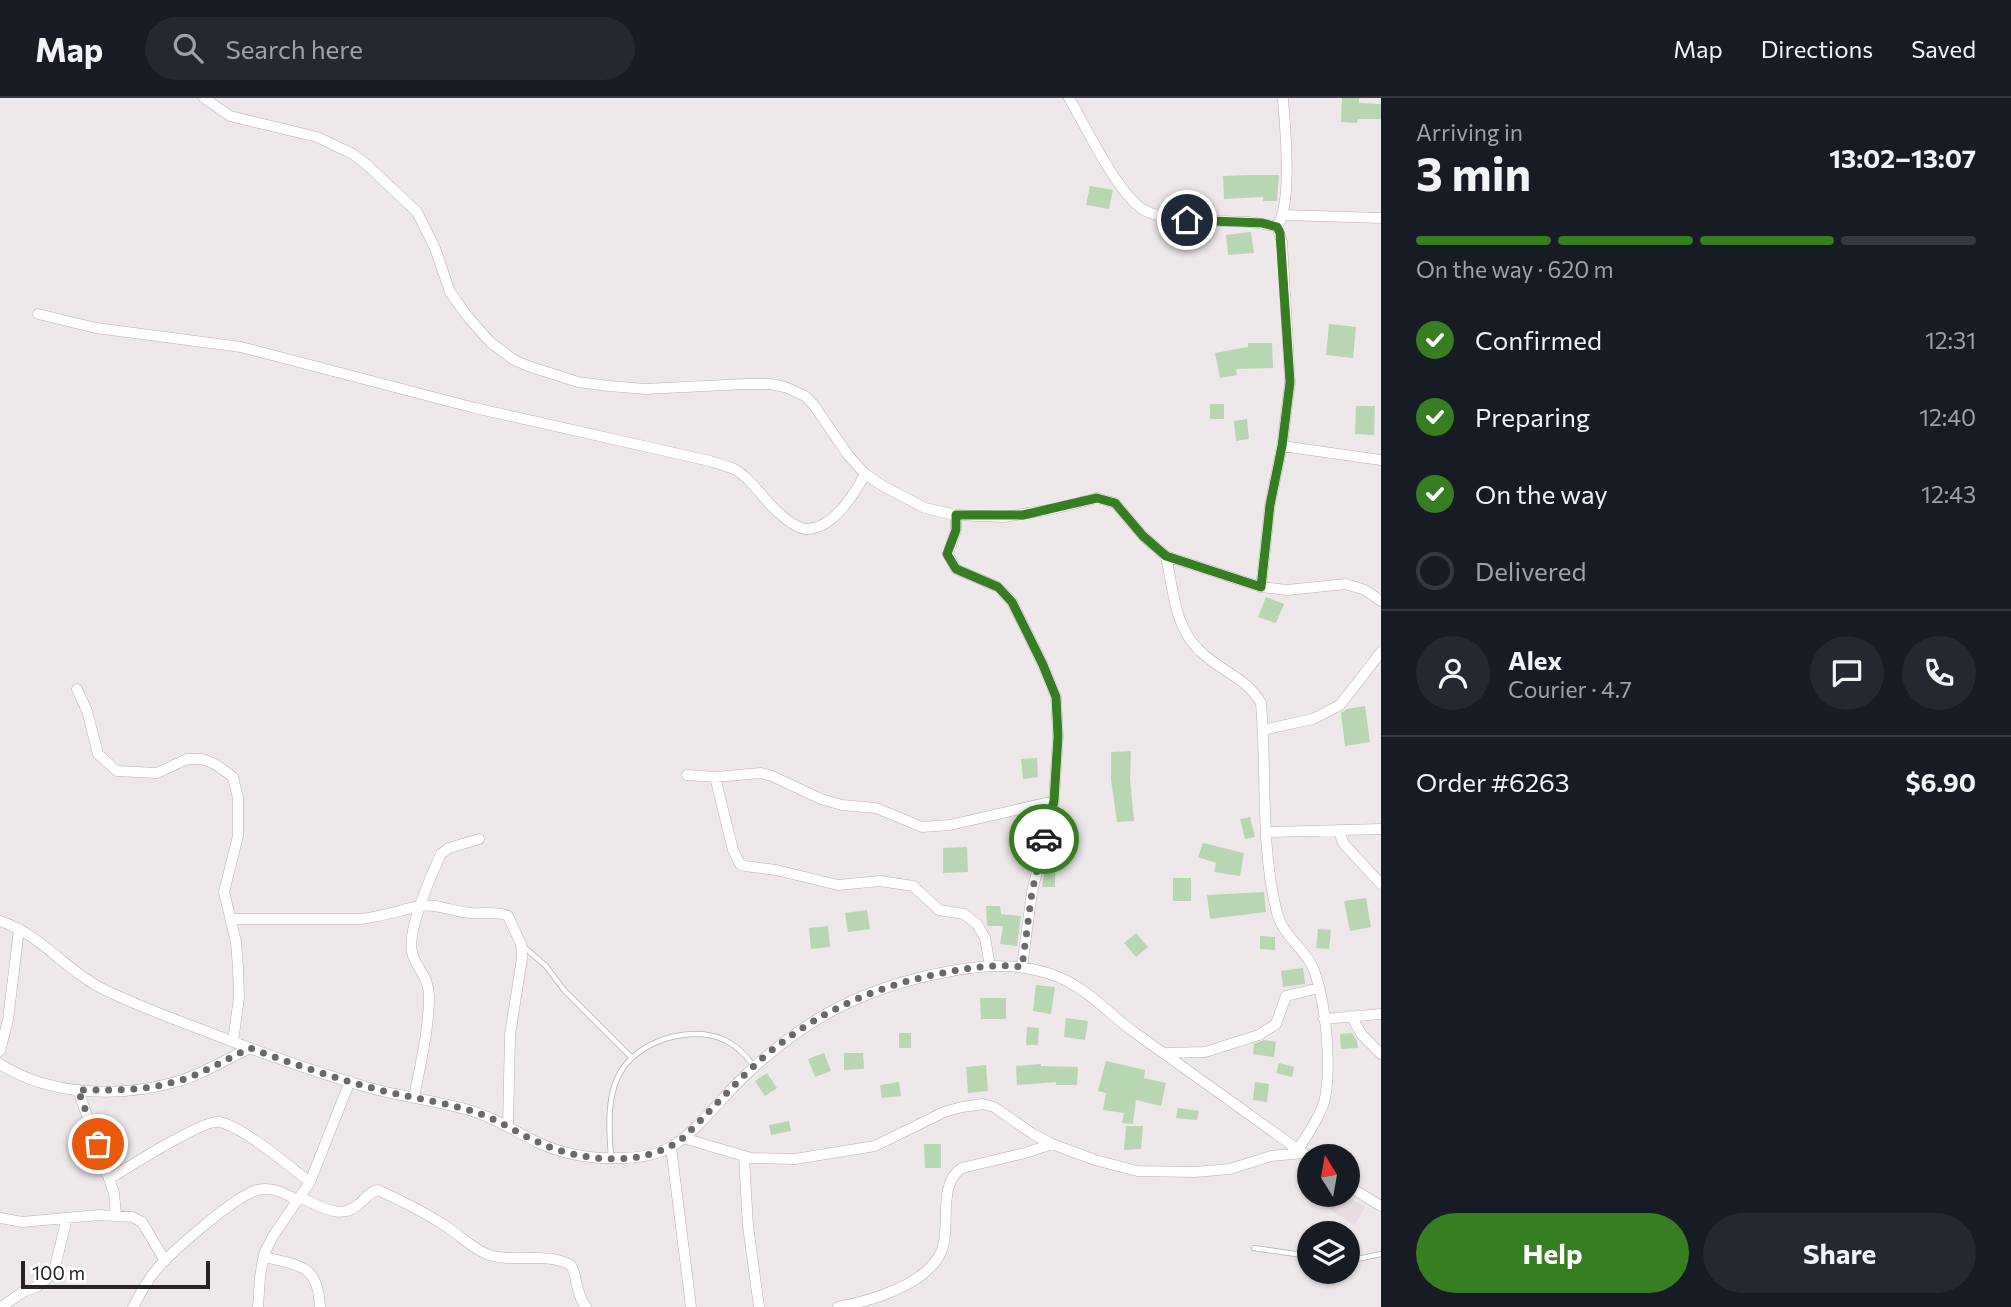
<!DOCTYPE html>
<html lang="en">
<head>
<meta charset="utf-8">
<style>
  :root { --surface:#171b24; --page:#242831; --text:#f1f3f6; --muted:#9ea1a6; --line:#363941; --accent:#377d21 }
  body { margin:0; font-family:Commissioner,sans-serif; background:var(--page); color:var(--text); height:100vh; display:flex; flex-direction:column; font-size:26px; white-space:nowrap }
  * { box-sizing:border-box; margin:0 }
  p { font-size:23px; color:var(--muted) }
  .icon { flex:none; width:38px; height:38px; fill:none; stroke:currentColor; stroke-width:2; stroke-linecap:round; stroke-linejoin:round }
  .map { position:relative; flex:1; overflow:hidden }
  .details { display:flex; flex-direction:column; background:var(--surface); width:630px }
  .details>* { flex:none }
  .needle { width:46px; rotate:349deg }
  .fabs { position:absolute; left:1297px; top:1046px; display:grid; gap:14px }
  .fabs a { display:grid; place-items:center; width:63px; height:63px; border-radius:50%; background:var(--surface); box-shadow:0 2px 5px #0004; font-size:35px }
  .scale { position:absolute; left:21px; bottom:18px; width:189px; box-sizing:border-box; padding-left:7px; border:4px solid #252324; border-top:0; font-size:19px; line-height:24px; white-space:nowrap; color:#252324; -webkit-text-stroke:5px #fff; paint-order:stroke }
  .pin { position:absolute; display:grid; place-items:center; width:60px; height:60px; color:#fff; margin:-30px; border:4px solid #fff; border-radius:50%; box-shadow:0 2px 7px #0007 }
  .courier { position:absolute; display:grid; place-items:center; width:70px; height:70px; margin:-35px; border:5px solid #377d21; border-radius:50%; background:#fff; color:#222; box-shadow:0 2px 9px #0007 }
  .head em { font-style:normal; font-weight:700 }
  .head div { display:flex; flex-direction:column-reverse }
  .head { display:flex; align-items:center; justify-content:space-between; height:119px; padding:0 35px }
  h1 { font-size:46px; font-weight:700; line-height:52px }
  .bar { display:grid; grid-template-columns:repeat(4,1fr); gap:10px 7px; align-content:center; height:84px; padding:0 35px }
  .bar i { height:9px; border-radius:5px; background:var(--line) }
  .bar .current { background:var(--accent) }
  .bar p { grid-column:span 4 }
  .line { display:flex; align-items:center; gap:18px; padding:0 35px; border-top:2px solid var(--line) }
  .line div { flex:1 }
  .round { display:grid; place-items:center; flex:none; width:74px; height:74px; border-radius:37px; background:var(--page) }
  ol { padding:0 35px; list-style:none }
  li { display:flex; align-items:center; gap:21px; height:77px }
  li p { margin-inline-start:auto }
  li .icon { padding:7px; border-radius:50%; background:var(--accent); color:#fff; stroke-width:4 }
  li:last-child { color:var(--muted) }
  li i { width:38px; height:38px; border:4px solid var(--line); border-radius:50% }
  .cta { display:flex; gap:14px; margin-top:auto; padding:14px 35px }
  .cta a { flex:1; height:80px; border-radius:42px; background:var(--accent); color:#fff; font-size:28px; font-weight:700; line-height:80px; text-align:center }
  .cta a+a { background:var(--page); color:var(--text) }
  header { display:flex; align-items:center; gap:42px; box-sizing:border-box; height:98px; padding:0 35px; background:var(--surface); border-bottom:2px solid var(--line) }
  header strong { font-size:33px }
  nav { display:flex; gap:38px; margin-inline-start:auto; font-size:24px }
  .search { width:490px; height:63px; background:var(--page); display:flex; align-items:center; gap:18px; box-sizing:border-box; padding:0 24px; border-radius:38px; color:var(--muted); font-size:26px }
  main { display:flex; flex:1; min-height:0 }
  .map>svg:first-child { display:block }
</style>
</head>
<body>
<header>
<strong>Map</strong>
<div class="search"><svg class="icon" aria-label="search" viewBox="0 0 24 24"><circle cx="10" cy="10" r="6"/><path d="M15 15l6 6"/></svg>Search here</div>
<nav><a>Map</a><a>Directions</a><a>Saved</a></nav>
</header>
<main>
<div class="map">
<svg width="1381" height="1209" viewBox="0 0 1381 1209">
  <rect width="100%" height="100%" fill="#eee8eb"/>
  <path fill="#e8dbe2" d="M1334,1097H1345L1365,1109L1355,1127L1326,1109Z"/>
  <path fill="#b8d6b1" d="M1342,0H1359V5L1381,6V21H1358L1357,25L1341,24Z
    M1250,77H1279L1277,103H1263V99L1224,101L1223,78Z
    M1090,88L1113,92L1109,111L1086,107Z
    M1251,134L1254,155L1228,157L1226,137Z
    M1329,226L1356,229L1353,260L1326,257Z
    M1248,245H1272L1273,270L1236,271L1237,277L1220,280L1215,255L1248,249Z
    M1210,306H1224V321H1210Z
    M1356,308H1375L1374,337L1355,336Z
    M1247,321L1249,341L1236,343L1234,323Z
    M1266,499L1284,506L1276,525L1258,519Z
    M1365,608L1370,644L1345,648L1341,615L1347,611Z
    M1131,653L1130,681L1134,723L1117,724L1111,682V654Z
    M1037,660L1038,679L1023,681L1021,661Z
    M1250,719L1255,739L1245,741L1240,721Z
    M1203,745L1244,755L1240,778L1214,774L1216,765L1198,759Z
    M967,749L968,774L943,775V750Z
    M1055,770V789H1042L1045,771Z
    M1173,780H1191V803H1173Z
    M1264,794L1266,814L1210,821L1207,797Z
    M1366,800L1371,829L1350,833L1344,803Z
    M986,808H1000L1001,816L1021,818L1017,848L1000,846L1003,828H987Z
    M867,812L870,831L848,834L845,815Z
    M828,828L830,849L811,851L809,830Z
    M1318,831L1331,832L1329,851L1316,850Z
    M1136,835L1148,849L1136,859L1124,845Z
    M1260,838L1275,839V852L1260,851Z
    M1303,870L1305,886L1283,889L1281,873Z
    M1036,887L1055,889L1051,916L1033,913Z
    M980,900H1006V921H981Z
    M1066,920L1088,923L1085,942L1064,939Z
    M1027,929L1039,930L1038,947H1026Z
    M899,935H911V950H899Z
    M1352,935L1357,943L1358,950L1341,951L1340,936Z
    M1264,942L1276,944L1274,959L1253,956L1254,946Z
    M824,955L831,973L815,979L808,961Z
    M844,955H863L864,971L844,972Z
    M1106,963L1145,972L1144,980L1166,985L1161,1008L1136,1002L1133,1026L1122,1025L1124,1015L1103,1012L1106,995L1098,993Z
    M1279,965L1294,969L1292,979L1276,975Z
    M1041,966V968L1078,969L1077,987H1056V984L1017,987L1016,968Z
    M986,967L988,993L968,995L966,969Z
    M767,975L777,990L765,998L755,983Z
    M899,984L901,998L882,1000L880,987Z
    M1255,984L1269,986L1267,1004L1253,1002Z
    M1178,1010L1199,1013L1197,1022L1176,1020Z
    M789,1023L791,1033L771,1037L769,1027Z
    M1126,1028H1143L1141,1051L1124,1052Z
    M924,1046H941V1070H925Z"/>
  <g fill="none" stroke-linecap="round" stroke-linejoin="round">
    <g stroke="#b5b0b3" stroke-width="6">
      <path id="lane" d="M524,849L546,868L564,892L632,960
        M611,1059C609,1031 606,994 623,970C644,940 698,925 730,945C739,950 747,959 753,967
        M1254,1150L1309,1158
        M1348,1163L1381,1156"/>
    </g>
    <g stroke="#b5b0b3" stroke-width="11">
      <path id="street" d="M204,0L230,18L317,39L353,56L366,66L417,114L435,150L450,194L468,219L490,244L514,262L528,268L578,284L609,288L645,291L745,286H770L785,289L805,298L813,306L848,357L865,376L883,388L925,410L956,417L1004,419L1053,411L1097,400L1115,405L1143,438L1166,458L1261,489L1287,492L1346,486L1365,492L1381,503
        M1069,0C1085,27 1118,97 1144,112C1157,119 1175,121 1191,122C1219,124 1249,121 1277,129
        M1284,117L1381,120
        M1277,129C1293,103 1285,32 1283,0
        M38,216L96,230L241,249L475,310L710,363C718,366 728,368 736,372C753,382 764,403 779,415C785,421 798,431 807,431C834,430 854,397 865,376
        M1282,348L1381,362
        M956,417V432L948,456L956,471L998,489L1012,504L1043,567L1056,599L1058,638L1054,703L1032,794L1022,869
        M1166,458C1173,490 1174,529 1200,553C1220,573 1246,579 1261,605C1267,674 1260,744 1276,811C1281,835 1298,845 1310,864C1326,891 1334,982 1322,1010C1316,1025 1306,1038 1298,1052
        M1261,489L1270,407L1282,348L1290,284L1282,144L1277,129
        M77,591L87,613L98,656L117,673L157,675L187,661H202L215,666L233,679L238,700V738L224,794L236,844L238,870L239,899L233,944
        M1263,632L1313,621L1340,607L1381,554
        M687,677L715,679L761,675L772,678L821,701L842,707L876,710L922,729L950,727L1054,703
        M715,679L733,752L740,766L745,768L776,772L838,787L880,783L913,788L939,812L964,816L977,826L985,840L990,868
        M1338,732L1344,746L1381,786
        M1266,734L1381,731
        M231,821H360C381,819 400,812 420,808C437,805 453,814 470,815C481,816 498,813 508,818L521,846L522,860L510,937L508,1028
        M0,823C42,837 66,873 105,892C138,908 173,921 208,934C261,955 315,974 370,990C403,999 438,1003 472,1013C496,1020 516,1034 539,1045C563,1056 592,1061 619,1060C635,1060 654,1058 669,1050C697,1035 725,995 750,973C809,918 867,889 946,874C983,867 1019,864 1056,878C1087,890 1108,915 1134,934C1192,976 1251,1017 1309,1060
        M1351,918L1362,937L1381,956
        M1324,921L1381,916
        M0,953L8,922L19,831
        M1167,955L1205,954L1259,937L1276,926L1286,898L1319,890
        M0,966C49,997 116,1000 172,985C199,978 225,962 250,950
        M78,992L114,1095L116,1117
        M414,1000C420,967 429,932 429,898C428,875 416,872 412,854C407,833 431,777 441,756L449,750L479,741
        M683,1040L751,1060L795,1061L875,1048L944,1014L962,1009L983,1006L994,1009L1033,1036L1052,1046L1095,1062L1137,1073L1195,1074L1230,1071L1271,1058L1303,1055
        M671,1049L691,1209
        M744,1059L748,1128L759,1209
        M109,1081C127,1070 204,1021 219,1024C241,1027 290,1069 310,1084
        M1348,1088L1381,1108
        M301,1100C321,1108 341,1123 359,1106C366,1100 369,1094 378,1092C400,1102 424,1114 444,1127C460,1137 471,1150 489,1157C514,1165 545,1154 569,1166C577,1170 575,1197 586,1209
        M0,1120L22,1124L99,1117L132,1119L142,1124L165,1163
        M264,1159C300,1168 318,1166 320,1209
        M1,1209L23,1194L38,1188L51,1177L55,1169L67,1120
        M133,1209C139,1198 145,1186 153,1176C166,1158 237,1096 258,1092C272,1088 286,1095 298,1103
        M258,1209L260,1179L264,1156L273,1138L310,1084L350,983
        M838,1209C870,1203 928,1187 942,1152C951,1128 937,1086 962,1070L1025,1055L1052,1046"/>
    </g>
    <use href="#lane" stroke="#fff" stroke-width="4.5"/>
    <use href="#street" stroke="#fff" stroke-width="10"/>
  </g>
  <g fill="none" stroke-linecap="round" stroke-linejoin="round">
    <path stroke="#6b686a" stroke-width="7" stroke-dasharray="0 12.6" d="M98,1046L78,992C109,992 141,993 170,985C198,979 224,962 250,950C290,965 331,979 372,990C405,999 439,1003 472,1013C496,1020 517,1035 540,1045C583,1064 644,1070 683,1040C711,1013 737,982 766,957C815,916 871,890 933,877C962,871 992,865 1022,869L1032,794L1044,741"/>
    <path stroke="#377d21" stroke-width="9" d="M1044,741L1054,703L1058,638L1056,599L1043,567L1012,504L998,489L956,471L947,456L956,432V417H1023L1097,400L1115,405L1143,438L1166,458L1261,489L1270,407L1282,348L1290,284L1280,135L1277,129L1262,125L1187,122"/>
  </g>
</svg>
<div class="fabs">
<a><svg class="needle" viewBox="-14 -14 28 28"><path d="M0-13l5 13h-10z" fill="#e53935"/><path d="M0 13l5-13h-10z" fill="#9ea1a6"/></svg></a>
<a><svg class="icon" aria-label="layers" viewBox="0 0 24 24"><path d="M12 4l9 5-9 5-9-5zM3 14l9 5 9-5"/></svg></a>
</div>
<div class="scale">100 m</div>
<div class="pin" style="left:98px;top:1046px;background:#ea580c"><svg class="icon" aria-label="bag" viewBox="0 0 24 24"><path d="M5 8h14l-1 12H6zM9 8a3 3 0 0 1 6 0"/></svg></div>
<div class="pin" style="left:1187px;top:122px;background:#1f2937"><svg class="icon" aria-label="home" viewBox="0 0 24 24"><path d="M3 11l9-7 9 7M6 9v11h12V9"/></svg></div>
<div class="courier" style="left:1044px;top:741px"><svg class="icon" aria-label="car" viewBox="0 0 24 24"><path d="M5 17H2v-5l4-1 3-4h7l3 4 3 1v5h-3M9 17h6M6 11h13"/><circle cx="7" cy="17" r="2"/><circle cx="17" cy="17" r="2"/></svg></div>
</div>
<section class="details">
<div class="head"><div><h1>3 min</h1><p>Arriving in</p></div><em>13:02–13:07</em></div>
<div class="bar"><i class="current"></i><i class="current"></i><i class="current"></i><i></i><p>On the way · 620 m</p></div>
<ol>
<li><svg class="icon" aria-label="check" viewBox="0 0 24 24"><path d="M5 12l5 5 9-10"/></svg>Confirmed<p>12:31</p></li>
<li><svg class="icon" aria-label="check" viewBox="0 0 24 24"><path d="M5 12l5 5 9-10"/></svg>Preparing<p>12:40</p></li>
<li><svg class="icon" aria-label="check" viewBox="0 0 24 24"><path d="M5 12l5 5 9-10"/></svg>On the way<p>12:43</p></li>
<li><i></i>Delivered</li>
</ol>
<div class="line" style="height:126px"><a class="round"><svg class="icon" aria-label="person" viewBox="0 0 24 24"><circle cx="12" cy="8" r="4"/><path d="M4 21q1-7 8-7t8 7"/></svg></a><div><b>Alex</b><p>Courier · 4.7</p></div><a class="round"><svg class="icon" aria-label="chat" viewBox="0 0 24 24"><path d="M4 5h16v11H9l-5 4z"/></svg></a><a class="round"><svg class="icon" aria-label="phone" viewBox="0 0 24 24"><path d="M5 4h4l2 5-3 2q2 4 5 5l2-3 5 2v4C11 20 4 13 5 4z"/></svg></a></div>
<div class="line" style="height:91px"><div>Order #6263</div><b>$6.90</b></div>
<div class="cta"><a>Help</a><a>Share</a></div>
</section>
</main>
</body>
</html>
